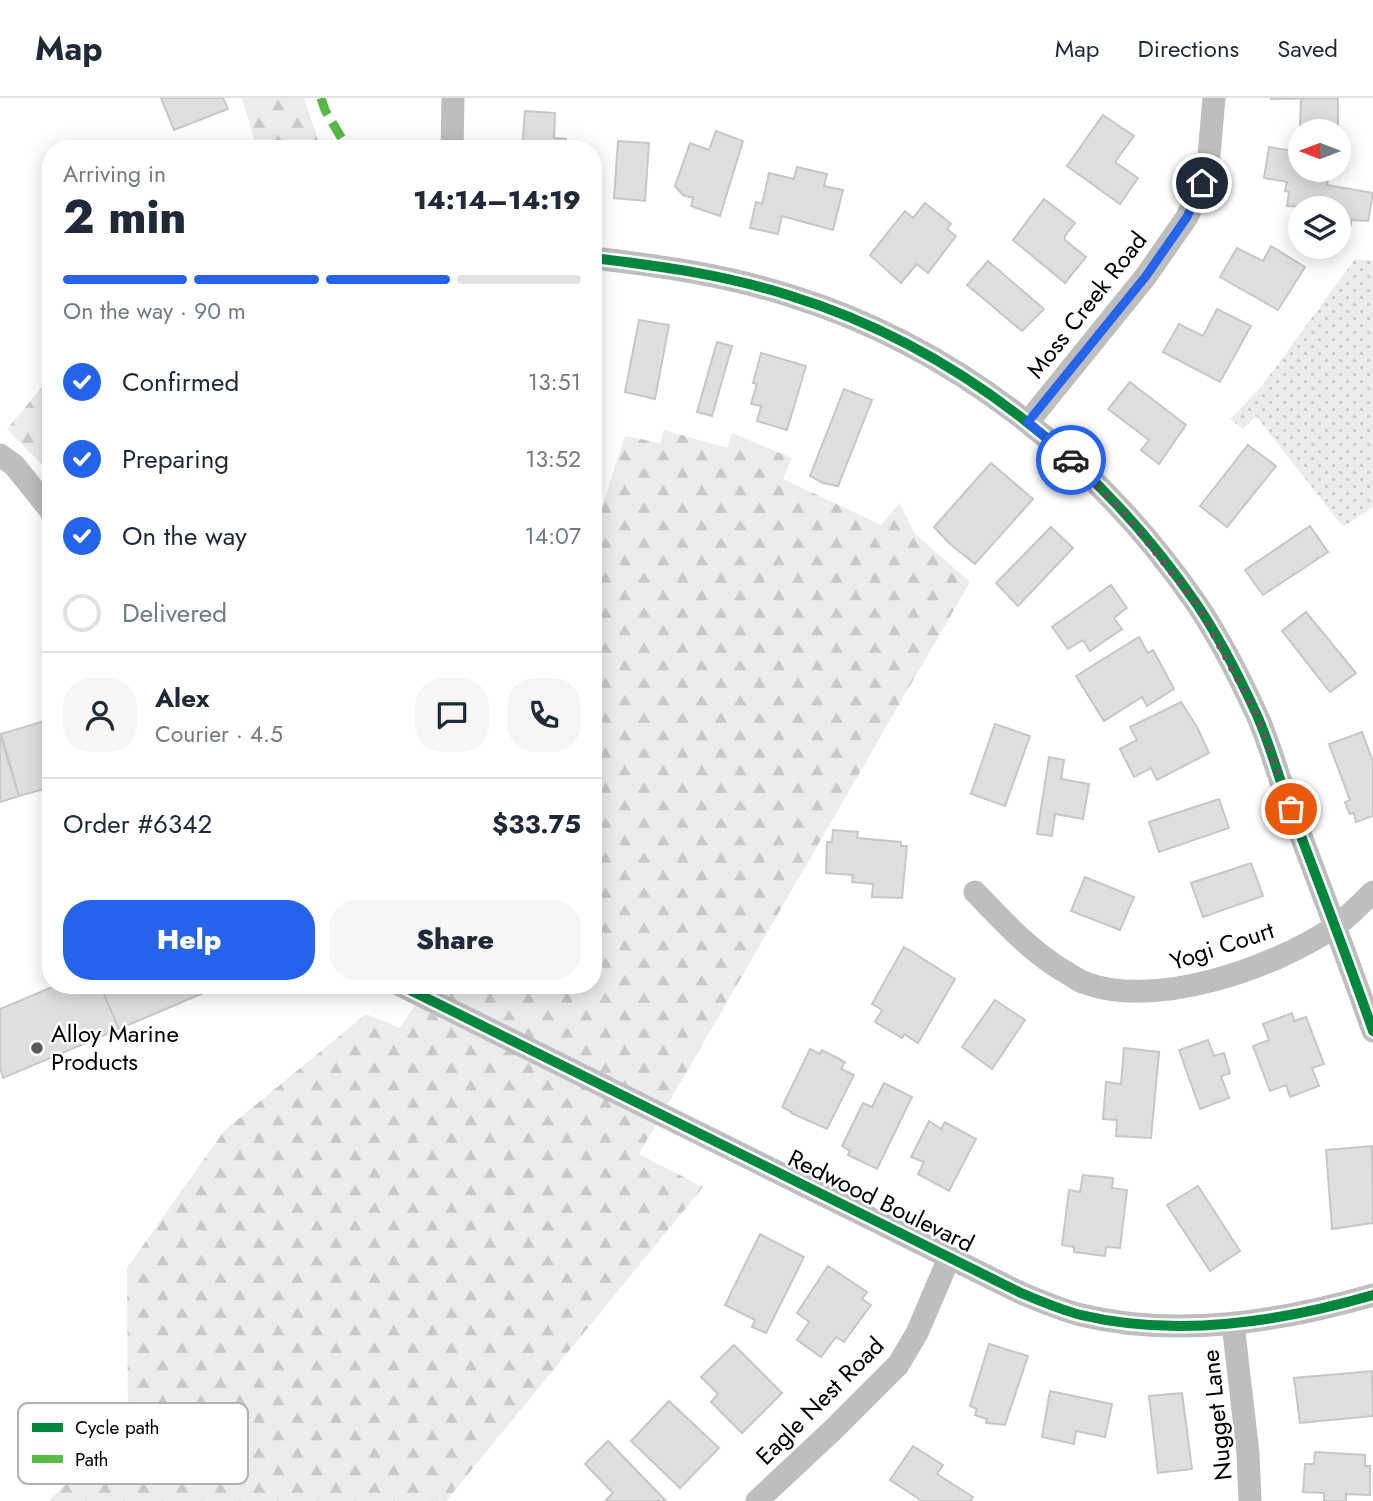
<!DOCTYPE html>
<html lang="en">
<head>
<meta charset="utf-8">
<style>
  :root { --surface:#fff; --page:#f6f6f7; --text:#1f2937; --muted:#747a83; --line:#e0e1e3; --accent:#2563eb }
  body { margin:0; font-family:Jost,sans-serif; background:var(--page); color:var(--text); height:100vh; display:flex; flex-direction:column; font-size:26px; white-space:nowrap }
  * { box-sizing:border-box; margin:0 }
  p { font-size:23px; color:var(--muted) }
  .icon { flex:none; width:38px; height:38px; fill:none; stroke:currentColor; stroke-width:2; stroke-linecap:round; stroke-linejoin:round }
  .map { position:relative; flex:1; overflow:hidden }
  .details { position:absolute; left:42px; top:42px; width:560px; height:854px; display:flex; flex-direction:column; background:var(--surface); border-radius:28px; box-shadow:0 4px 18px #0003 }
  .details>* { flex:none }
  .needle { width:46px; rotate:270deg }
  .buttons { position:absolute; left:1288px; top:21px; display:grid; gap:14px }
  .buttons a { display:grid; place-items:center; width:63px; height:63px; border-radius:50%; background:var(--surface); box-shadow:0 4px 18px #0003; font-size:35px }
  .pin { position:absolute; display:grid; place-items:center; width:60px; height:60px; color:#fff; margin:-30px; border:4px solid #fff; border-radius:50%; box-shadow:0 2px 7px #0007 }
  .courier { position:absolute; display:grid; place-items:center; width:70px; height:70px; margin:-35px; border:5px solid #2563eb; border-radius:50%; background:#fff; color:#222; box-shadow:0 2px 9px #0007 }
  .headline em { font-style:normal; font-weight:800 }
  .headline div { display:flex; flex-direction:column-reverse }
  .headline { display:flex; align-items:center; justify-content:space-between; height:119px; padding:0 21px }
  h1 { font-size:46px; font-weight:800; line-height:52px }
  .bar { display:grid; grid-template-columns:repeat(4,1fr); gap:10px 7px; align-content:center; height:84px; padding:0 21px }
  .bar i { height:9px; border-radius:5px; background:var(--line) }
  .bar .active { background:var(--accent) }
  .bar p { grid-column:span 4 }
  .line { display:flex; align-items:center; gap:18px; padding:0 21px; border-top:2px solid var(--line) }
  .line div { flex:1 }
  .round { display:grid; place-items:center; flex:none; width:74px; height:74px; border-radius:28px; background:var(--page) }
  ol { padding:0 21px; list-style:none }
  li { display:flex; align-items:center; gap:21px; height:77px }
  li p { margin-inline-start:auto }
  li .icon { padding:7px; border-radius:50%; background:var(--accent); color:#fff; stroke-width:4 }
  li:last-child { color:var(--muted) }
  li i { width:38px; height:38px; border:4px solid var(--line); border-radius:50% }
  .action { display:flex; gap:14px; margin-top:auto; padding:14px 21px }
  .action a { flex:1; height:80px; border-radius:28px; background:var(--accent); color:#fff; font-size:28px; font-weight:800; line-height:80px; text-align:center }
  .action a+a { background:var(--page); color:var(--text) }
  header { display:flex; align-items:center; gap:42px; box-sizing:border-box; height:98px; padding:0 35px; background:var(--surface); border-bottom:2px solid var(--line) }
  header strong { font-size:33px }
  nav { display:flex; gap:38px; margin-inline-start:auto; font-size:24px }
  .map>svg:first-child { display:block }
</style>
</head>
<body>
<header>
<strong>Map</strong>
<nav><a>Map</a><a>Directions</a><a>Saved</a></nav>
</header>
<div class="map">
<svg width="1373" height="1403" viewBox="0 0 1373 1403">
  <defs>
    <pattern id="grass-dots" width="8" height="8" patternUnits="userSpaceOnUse" patternTransform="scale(1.75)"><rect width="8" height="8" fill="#ececec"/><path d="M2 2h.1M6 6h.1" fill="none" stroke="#c9c9c9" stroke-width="1.8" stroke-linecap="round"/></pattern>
    <pattern id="forest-firs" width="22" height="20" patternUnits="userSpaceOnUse" patternTransform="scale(1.75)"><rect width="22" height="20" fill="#ececec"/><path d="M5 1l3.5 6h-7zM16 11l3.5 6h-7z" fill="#c9c9c9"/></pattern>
  </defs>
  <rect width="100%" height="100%" fill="#fff"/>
  <path fill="url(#grass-dots)" d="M1355,161L1373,163V409L1343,429L1256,318L1243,331L1230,321L1261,289Z"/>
  <path fill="url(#forest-firs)" d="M242,0H304L321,51H257Z
    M51,278V376L7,331Z
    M664,332L727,350L732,335L792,360L783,381L881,427L900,405L914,435L970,484L639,1056L703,1089L446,1403H49L128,1325L127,1170L224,1033L366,916L400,930L428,887H593V427L596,428L625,338L660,345Z"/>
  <path fill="#dfdfdf" stroke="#c7c7c7" stroke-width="2" d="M161,0H223L228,11L174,32Z
    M1338,0V32L1300,31L1301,1H1270Z
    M525,13L555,15L554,40L566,41L565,51H522Z
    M1103,17L1134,38L1115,64L1138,80L1120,106L1067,68Z
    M716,33L743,43L720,118L691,108L693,100L683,97L675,88L690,45L709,52Z
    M618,43L649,45L645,103L614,100Z
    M1269,49L1300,54V72H1329L1327,87L1373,95L1368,123L1351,122V127L1339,125V110L1287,108L1289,94L1285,93L1287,84L1264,80Z
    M797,69L827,76L824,88L843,92L833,132L782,118L778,136L750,130L756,104L762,106L769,75L794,81Z
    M1044,101L1075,125L1065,138V142L1086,159L1065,185L1013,142Z
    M925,105L951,126L947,131L956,138L928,175L917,166L901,185L870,157L905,113L913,120Z
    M1271,148L1305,169L1278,212L1220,179L1237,150L1263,163Z
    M988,163L1044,211L1022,233L967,187Z
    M1217,211L1251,228L1220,284L1163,254L1179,226L1203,238Z
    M639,222L669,227L655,301L625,294Z
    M717,244L732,248L712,318L697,314Z
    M761,255L806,268L787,332L757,323L761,308L751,306L757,286L753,285Z
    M1130,284L1186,327L1159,366L1141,352L1149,342L1108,311Z
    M844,291L872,302L838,388L823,385L810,378Z
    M1248,347L1276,368L1227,429L1200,408Z
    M991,365L1033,401L975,466L950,446L934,429Z
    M1310,428L1328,454L1263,497L1245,472Z
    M1051,429L1073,450L1018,508L996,485Z
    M1111,487L1127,510L1114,520L1122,531L1090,553L1083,542L1068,551L1052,529Z
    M1306,514L1356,575L1330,594L1282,533Z
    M1139,539L1148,555L1153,552L1174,591L1147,608L1142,599L1104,623L1076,578Z
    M1181,604L1197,629L1209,655L1157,682L1151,670L1134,679L1120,651L1137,642L1130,629Z
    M51,621V689L19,698L1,636Z
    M995,626L1030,638L1005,708L971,696Z
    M1362,634L1373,664V718L1356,724L1354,715L1350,716L1347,710L1345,704L1350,702L1329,646Z
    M0,636L19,698L0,704Z
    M1049,659L1064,662L1061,681L1089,686L1083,721L1055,716L1052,738L1037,736Z
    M1219,701L1229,730L1159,754L1149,724Z
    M833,732L858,734L857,740L901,744V748H907L902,800L872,799L873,786L852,784L853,777L826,775L827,744H832Z
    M1251,765L1263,798L1203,819L1191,785Z
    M1085,779L1134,799L1120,832L1071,813Z
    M904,849L955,881L918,945L904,936L902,940L875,924L882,912L872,906Z
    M57,887H100L119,931L3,980L0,969V911Z
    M100,887H222L119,931Z
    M995,902L1025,922L992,971L962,949Z
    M1292,915L1294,923L1306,919L1324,966L1312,970L1319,988L1290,999L1286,987L1270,993L1253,948L1269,942L1263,926Z
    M1208,942L1214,958L1224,955L1230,975L1221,978L1229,1000L1200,1011L1179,952Z
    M1124,950L1159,954L1151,1040L1116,1038L1117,1022L1103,1021L1106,984L1121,986Z
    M810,951L820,956L822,952L845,964L841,971L854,977L827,1031L791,1015L792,1014L782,1009Z
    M884,985L912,999L877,1071L848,1057L850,1053L842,1048L863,1005L872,1009Z
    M929,1023L941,1031L945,1024L976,1041L949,1093L918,1076L924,1064L911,1059Z
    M1372,1048L1373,1125L1332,1131L1326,1052Z
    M1083,1077L1113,1080L1112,1090L1127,1092L1120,1150L1106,1149L1105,1158L1074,1154V1149L1062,1147L1069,1092L1080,1094Z
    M1198,1088L1240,1153L1210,1173L1167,1107Z
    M760,1136L804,1159L766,1235L752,1229L755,1222L725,1207Z
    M828,1168L867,1194L862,1201L871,1207L844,1244L836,1239L821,1259L797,1242L809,1224L797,1215Z
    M989,1246L1028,1258L1005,1327L986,1325L987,1321L975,1317L977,1311L970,1308Z
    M734,1247L782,1295L742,1335L711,1304L718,1296L701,1279Z
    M1372,1273L1373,1318L1300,1325L1294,1280Z
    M1050,1293L1112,1306L1105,1339L1076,1333L1074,1346L1042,1339Z
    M1182,1295L1192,1371L1158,1375L1149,1298Z
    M669,1303L719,1350L680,1390L631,1343Z
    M608,1343L666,1403H605L613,1395L585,1366Z
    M913,1348L943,1367L937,1376L973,1399L971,1403H922L890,1382Z
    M1315,1354L1365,1357V1368H1370V1397L1346,1396V1403H1324V1395L1303,1394L1305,1366H1314Z"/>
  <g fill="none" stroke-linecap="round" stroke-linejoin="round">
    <path stroke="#bebebe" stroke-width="23" d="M452,51L453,0
      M593,160C661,168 726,177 791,198C956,249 1099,364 1196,505C1219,539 1239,578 1256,615C1269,643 1277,675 1288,704C1317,780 1346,856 1373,933
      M1028,324L1146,178L1187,119L1202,85L1209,57L1214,0
      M0,357L14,367L51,413
      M975,794C1003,823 1028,851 1062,872C1070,876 1077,882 1085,885C1158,911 1272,870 1333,830C1348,820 1360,806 1373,794
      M400,887L1021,1195C1040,1203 1061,1212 1081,1217C1177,1240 1279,1224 1373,1197
      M1233,1226L1248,1355L1250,1403
      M757,1403L835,1330L898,1267L917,1235L949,1160"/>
    <path stroke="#58b947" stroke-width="9" stroke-dasharray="18 9" stroke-linecap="butt" d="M321,0L325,12L348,51"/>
    <g stroke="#fff" stroke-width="15">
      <path id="cycleway" d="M593,160C661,168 726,177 791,198C956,249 1099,364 1196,505C1219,539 1239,578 1256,615C1269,643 1277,675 1288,704C1317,780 1346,856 1373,933
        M400,887L1021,1195C1040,1203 1061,1212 1081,1217C1177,1240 1279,1224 1373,1197"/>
    </g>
    <use href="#cycleway" stroke="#00873e" stroke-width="10"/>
  </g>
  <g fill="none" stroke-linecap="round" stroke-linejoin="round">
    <path stroke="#595959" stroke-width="7" stroke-dasharray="0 12.6" d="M1071,362L1120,410L1197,506L1257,617L1291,711"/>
    <path stroke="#2563eb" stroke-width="9" d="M1071,362L1028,324L1146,178L1187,119L1202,85"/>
  </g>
  <circle fill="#595959" stroke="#fff" stroke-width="2.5" cx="37" cy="950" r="7"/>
  <g text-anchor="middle" stroke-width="5" stroke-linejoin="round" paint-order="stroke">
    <g font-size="24" fill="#000" stroke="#fff">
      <text transform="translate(1087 207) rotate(-52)" y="8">Moss Creek Road</text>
      <text transform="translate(1222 848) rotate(-18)" y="8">Yogi Court</text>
      <text transform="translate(881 1103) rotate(26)" y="8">Redwood Boulevard</text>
      <text transform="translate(820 1303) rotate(-45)" y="8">Eagle Nest Road</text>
      <text transform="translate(1217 1317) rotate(-96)" y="8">Nugget Lane</text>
    </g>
    <g font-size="24" fill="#000" stroke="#fff" text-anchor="start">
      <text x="51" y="944">Alloy Marine<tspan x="51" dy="28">Products</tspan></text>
    </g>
  </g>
  <rect x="18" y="1305" width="230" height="81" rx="10" fill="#fff" stroke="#b2b2b2" stroke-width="2"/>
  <rect x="32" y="1325" width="31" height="9" fill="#00873e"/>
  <rect x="32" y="1357" width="31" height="8" fill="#58b947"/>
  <g font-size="19" fill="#000">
    <text x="75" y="1336">Cycle path</text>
    <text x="75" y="1368">Path</text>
  </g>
</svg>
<div class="buttons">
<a><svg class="needle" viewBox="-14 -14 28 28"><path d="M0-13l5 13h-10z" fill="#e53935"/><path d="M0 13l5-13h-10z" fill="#747a83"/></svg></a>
<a><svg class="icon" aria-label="layers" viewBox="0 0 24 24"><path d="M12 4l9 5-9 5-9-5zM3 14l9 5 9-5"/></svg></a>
</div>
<div class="pin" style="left:1291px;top:711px;background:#ea580c"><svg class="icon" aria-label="bag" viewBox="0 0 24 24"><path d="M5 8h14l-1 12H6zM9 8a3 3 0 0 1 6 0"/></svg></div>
<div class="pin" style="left:1202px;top:85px;background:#1f2937"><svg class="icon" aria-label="home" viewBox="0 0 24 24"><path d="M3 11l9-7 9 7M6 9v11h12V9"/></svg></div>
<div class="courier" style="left:1071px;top:362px"><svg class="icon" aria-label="car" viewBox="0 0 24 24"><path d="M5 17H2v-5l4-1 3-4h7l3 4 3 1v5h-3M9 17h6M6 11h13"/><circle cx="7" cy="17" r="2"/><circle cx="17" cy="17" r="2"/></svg></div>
<section class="details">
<div class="headline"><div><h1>2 min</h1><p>Arriving in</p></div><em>14:14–14:19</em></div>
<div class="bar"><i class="active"></i><i class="active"></i><i class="active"></i><i></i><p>On the way · 90 m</p></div>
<ol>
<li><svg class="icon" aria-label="check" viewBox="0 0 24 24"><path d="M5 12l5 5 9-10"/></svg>Confirmed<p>13:51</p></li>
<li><svg class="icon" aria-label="check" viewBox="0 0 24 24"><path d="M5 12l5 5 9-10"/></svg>Preparing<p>13:52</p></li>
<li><svg class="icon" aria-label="check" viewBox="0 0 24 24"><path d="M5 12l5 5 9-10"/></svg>On the way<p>14:07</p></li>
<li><i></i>Delivered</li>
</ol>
<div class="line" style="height:126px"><a class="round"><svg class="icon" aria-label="person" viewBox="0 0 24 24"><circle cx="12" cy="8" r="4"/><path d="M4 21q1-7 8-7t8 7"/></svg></a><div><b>Alex</b><p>Courier · 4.5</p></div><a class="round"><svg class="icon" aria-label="chat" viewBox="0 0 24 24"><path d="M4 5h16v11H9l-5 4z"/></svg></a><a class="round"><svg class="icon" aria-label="phone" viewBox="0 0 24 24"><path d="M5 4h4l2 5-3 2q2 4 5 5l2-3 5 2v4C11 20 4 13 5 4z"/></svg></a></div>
<div class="line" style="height:91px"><div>Order #6342</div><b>$33.75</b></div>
<div class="action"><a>Help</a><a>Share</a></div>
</section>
</div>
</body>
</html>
